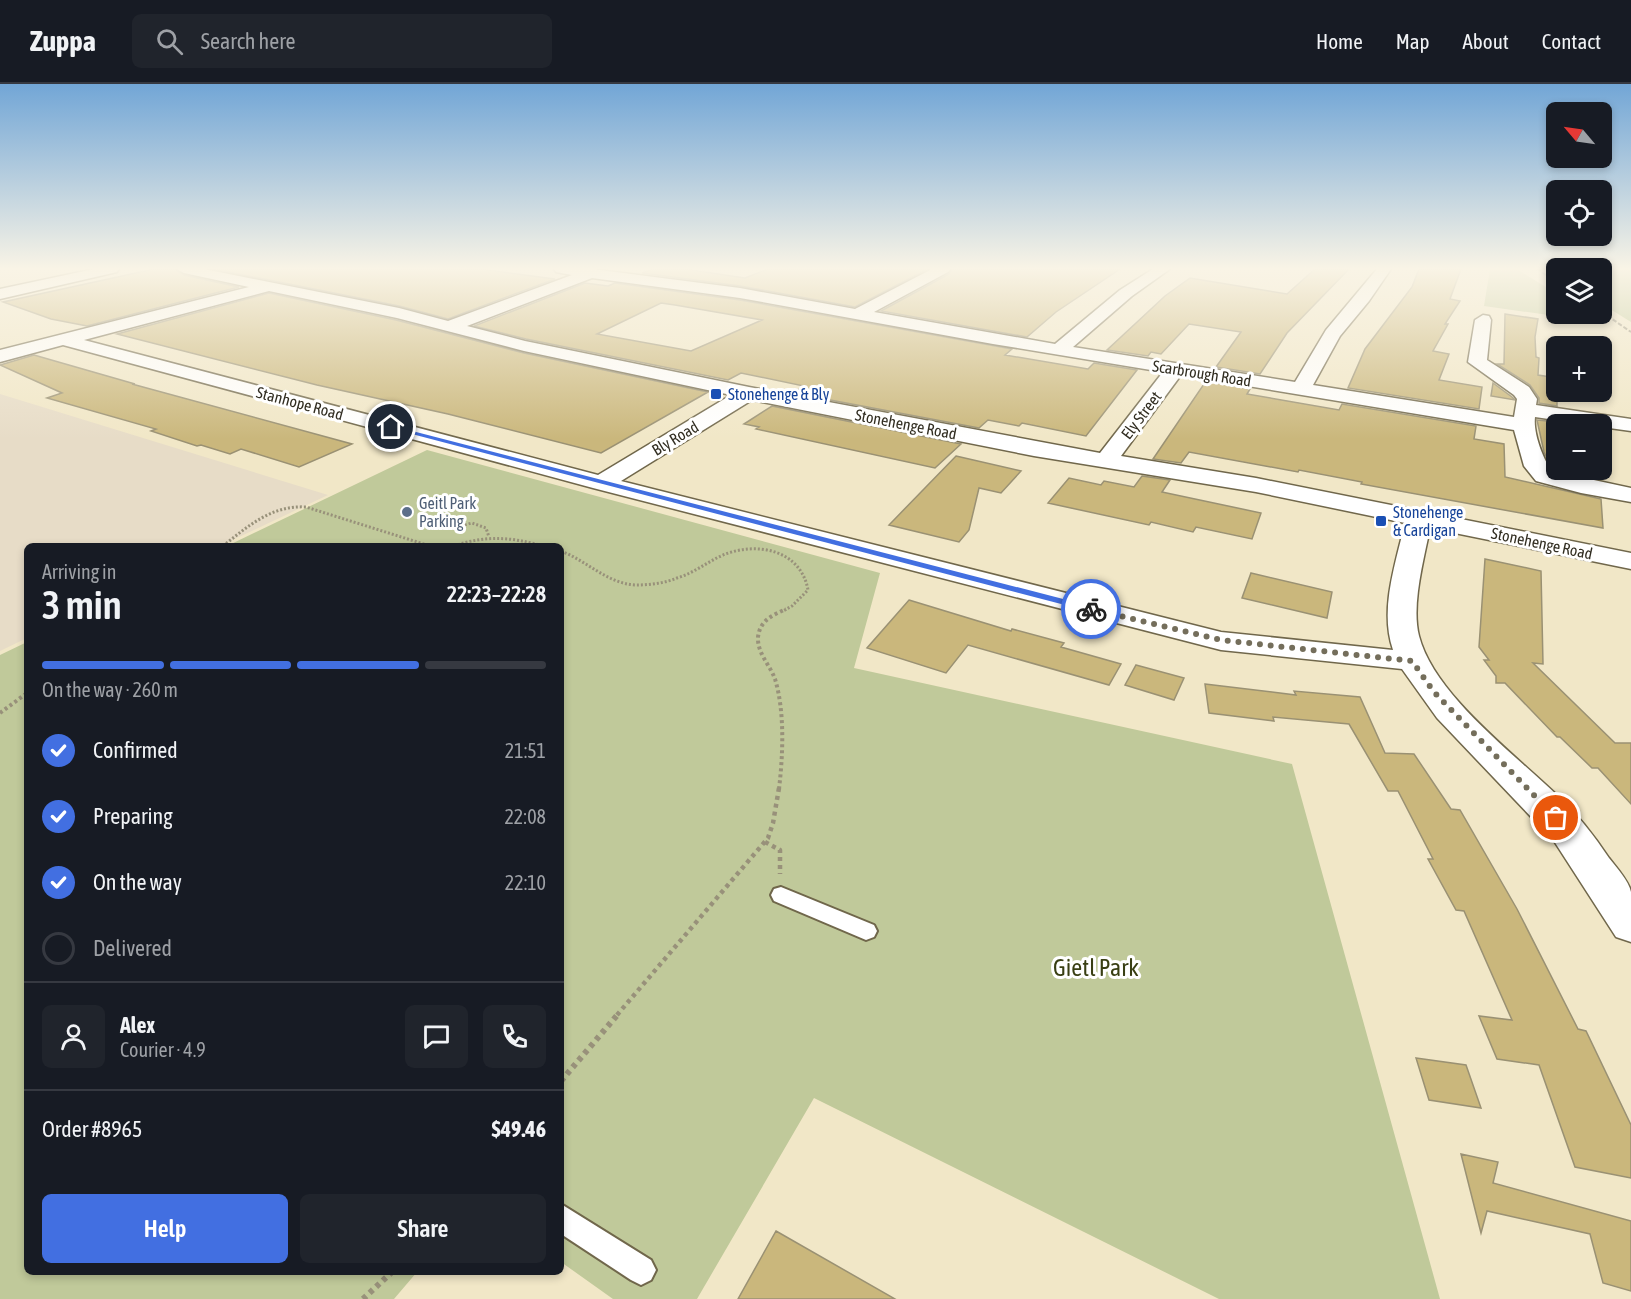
<!DOCTYPE html>
<html lang="en">
<head>
<meta charset="utf-8">
<style>
  :root { --surface:#171b24; --page:#20242c; --text:#f1f3f6; --muted:#9ea1a6; --line:#363941; --accent:#426fe1 }
  body { margin:0; font-family:"Asap Condensed",sans-serif; background:var(--page); color:var(--text); height:100vh; display:flex; flex-direction:column; font-size:22px; white-space:nowrap }
  * { box-sizing:border-box; margin:0 }
  p { font-size:20px; color:var(--muted) }
  .icon { flex:none; width:33px; height:33px; fill:none; stroke:currentColor; stroke-width:2; stroke-linecap:round; stroke-linejoin:round }
  .map { position:relative; flex:1; overflow:hidden }
  .drawer { position:absolute; left:24px; top:459px; width:540px; height:732px; display:flex; flex-direction:column; background:var(--surface); border-radius:9px; box-shadow:0 3px 9px #0003 }
  .drawer>* { flex:none }
  .needle { width:39px; rotate:299deg }
  .buttons { position:absolute; left:1546px; top:18px; display:grid; gap:12px }
  .buttons a { display:grid; place-items:center; width:66px; height:66px; border-radius:9px; background:var(--surface); box-shadow:0 3px 9px #0003; font-size:30px }
  .pin { position:absolute; display:grid; place-items:center; width:51px; height:51px; color:#fff; margin:-26px; border:3px solid #fff; border-radius:50%; box-shadow:0 2px 6px #0007 }
  .courier { position:absolute; display:grid; place-items:center; width:60px; height:60px; margin:-30px; border:4px solid #426fe1; border-radius:50%; background:#fff; color:#222; box-shadow:0 2px 8px #0007 }
  .summary em { font-style:normal; font-weight:600 }
  .summary div { display:flex; flex-direction:column-reverse }
  .summary { display:flex; align-items:center; justify-content:space-between; height:102px; padding:0 18px }
  h1 { font-size:39px; font-weight:600; line-height:45px }
  .bar { display:grid; grid-template-columns:repeat(4,1fr); gap:9px 6px; align-content:center; height:72px; padding:0 18px }
  .bar i { height:8px; border-radius:4px; background:var(--line) }
  .bar .on { background:var(--accent) }
  .bar p { grid-column:span 4 }
  .line { display:flex; align-items:center; gap:15px; padding:0 18px; border-top:2px solid var(--line) }
  .line div { flex:1 }
  .round { display:grid; place-items:center; flex:none; width:63px; height:63px; border-radius:9px; background:var(--page) }
  ol { padding:0 18px; list-style:none }
  li { display:flex; align-items:center; gap:18px; height:66px }
  li p { margin-inline-start:auto }
  li .icon { padding:6px; border-radius:50%; background:var(--accent); color:#fff; stroke-width:4 }
  li:last-child { color:var(--muted) }
  li i { width:33px; height:33px; border:3px solid var(--line); border-radius:50% }
  .cta { display:flex; gap:12px; margin-top:auto; padding:12px 18px }
  .cta a { flex:1; height:69px; border-radius:9px; background:var(--accent); color:#fff; font-size:24px; font-weight:600; line-height:69px; text-align:center }
  .cta a+a { background:var(--page); color:var(--text) }
  header { display:flex; align-items:center; gap:36px; box-sizing:border-box; height:84px; padding:0 30px; background:var(--surface); border-bottom:2px solid var(--line) }
  header strong { font-size:28px }
  nav { display:flex; gap:33px; margin-inline-start:auto; font-size:21px }
  .search { width:420px; height:54px; background:var(--page); display:flex; align-items:center; gap:15px; box-sizing:border-box; padding:0 21px; border-radius:9px; color:var(--muted); font-size:22px }
  .map>svg:first-child { display:block }
</style>
</head>
<body>
<header>
<strong>Zuppa</strong>
<div class="search"><svg class="icon" aria-label="search" viewBox="0 0 24 24"><circle cx="10" cy="10" r="6"/><path d="M15 15l6 6"/></svg>Search here</div>
<nav><a>Home</a><a>Map</a><a>About</a><a>Contact</a></nav>
</header>
<div class="map">
<svg width="1631" height="1215" viewBox="0 0 1631 1215">
  <rect width="100%" height="100%" fill="#f1e7c7"/>
  <path fill="#e7dcc7" d="M0,310L328,411L220,462H27V554L0,567Z"/>
  <path fill="#c0c99a" d="M1490,185H1517L1557,210V230H1589L1605,239L1484,222Z
    M1602,185H1631V238L1602,220Z
    M427,366L880,489L854,584L1292,680L1440,1215H1219L814,1014L697,1215H613L561,1178V462H227Z
    M27,558V1188H417L394,1215H0V571Z"/>
  <path fill="#cab77c" stroke="#9a9173" stroke-width="1.5" fill-rule="evenodd" d="M154,185H175L184,191L239,203L87,242L51,235L3,218Z
    M214,185H480L555,195L448,235L399,222Z
    M654,185H685L745,194L768,185H928L855,223L740,202L642,189Z
    M952,185H1120L1056,228L1027,253L881,227L949,190Z
    M1315,185H1349L1287,249L1260,290L1216,283L1241,248L1189,240L1161,270L1151,268L1148,272L1107,266L1165,212L1190,194L1287,210Z
    M1419,185H1461L1450,215L1460,217L1445,240H1448L1433,267L1449,270L1439,296L1482,303L1479,325L1348,304L1365,265L1412,203Z
    M585,199L608,202L615,199L740,216L1012,265L1005,271L1088,285L1094,279L1137,286L1086,352L1022,339L1019,342L988,336L979,344L793,309L804,302L741,289L728,296L526,255L474,242ZM661,219L675,221L762,236L691,267L597,250Z
    M269,209L396,236L524,269L708,308L601,369L448,330L317,301L117,250Z
    M1505,230L1538,235L1535,253L1536,273L1539,274L1538,291L1557,294V322L1539,319V314L1530,301L1497,280H1504Z
    M34,271L135,300H132L352,360L299,383L241,365L230,370L201,361L197,362L151,347L156,345L47,314L62,309L0,281Z
    M1206,297L1250,305L1247,310L1339,326L1342,320L1476,342L1474,355L1504,360L1505,393L1601,415L1603,444L1361,400L1362,398L1299,386L1298,388L1189,368L1181,379L1153,375Z
    M1493,299L1512,313L1515,316L1491,312Z
    M772,322L961,360L935,384L756,345L759,343L744,340Z
    M1537,336L1557,338V380H1550L1544,368Z
    M956,372L1021,387L1001,409L979,404L969,446L959,458L889,441Z
    M1142,392L1170,396L1162,408L1261,429L1252,455L1196,443L1193,448L1151,438L1149,441L1048,419L1069,394L1101,401L1104,397L1134,403Z
    M1485,475L1541,487L1543,580L1533,579L1615,659H1631V720L1598,684H1592L1560,653H1557L1505,599H1496V592L1484,576H1489L1479,563Z
    M1251,489L1332,508L1327,534L1242,514Z
    M909,516L1011,547L1012,545L1064,559L1061,563L1121,580L1109,601L968,561L946,589L867,564Z
    M1136,581L1184,594L1174,616L1125,601Z
    M1205,600L1296,611L1294,607L1360,613L1385,669L1414,670L1451,725L1460,726L1517,825L1578,945L1586,947L1631,1041V1094L1575,1083L1539,981L1497,975L1479,932L1512,936L1464,827L1456,826L1428,775H1433L1398,707H1388L1349,640L1273,633L1274,637L1209,629Z
    M1416,974L1466,981L1481,1024L1429,1016Z
    M1461,1070L1498,1078L1493,1099L1631,1137V1207L1603,1199L1590,1150L1487,1127L1481,1149Z
    M776,1147L895,1215H738Z"/>
  <g fill="none" stroke-linecap="round" stroke-linejoin="round">
    <g stroke="#70674b" stroke-width="4">
      <path id="lane" d="M781,803L874,841L877,847L874,853L866,856L774,817L771,811L774,805Z
        M561,1120L651,1176L656,1186L651,1196L641,1201L631,1196L561,1150Z"/>
    </g>
    <g stroke="#70674b" stroke-width="3">
      <path id="street" d="M94,185H119L117,188L0,215V205Z
        M177,185H204L399,224L448,237L572,191L556,188L554,185H592L740,204L855,225L932,185H950L948,188L874,228L1055,260L1120,206L1153,185H1170L1132,212L1073,263L1295,298L1326,246L1377,185H1391L1369,217L1340,252L1313,301L1514,333L1517,315L1514,311L1468,278L1475,236L1483,231L1489,232L1491,236L1487,276L1529,303L1537,315L1536,321L1631,335V347L1602,343V340H1583L1535,333C1533,349 1543,375 1552,387L1631,404V418L1581,409L1536,397L1524,382L1514,346L1181,291L1121,372L1256,394L1631,469V485L1430,444C1424,475 1411,521 1419,552C1434,611 1517,672 1560,714C1579,732 1595,753 1609,774C1616,783 1629,797 1631,808C1631,824 1631,842 1631,858L1616,853L1554,757L1437,634L1402,585L1221,566L593,404L63,261L0,278V266L249,203L184,189ZM592,194L740,214L993,260L1163,288L1100,369L749,303L525,257L467,242ZM269,207L397,234L524,267L731,311L598,391L84,256ZM752,316L1034,372L1256,408L1405,439C1396,479 1379,525 1393,566L1221,548L621,397Z"/>
    </g>
    <path stroke="#98917a" stroke-width="3" stroke-dasharray="2 2" stroke-linecap="butt" d="M457,443L472,439L486,444L489,453
      M223,462C248,442 272,421 306,423L430,462
      M454,462C486,451 511,453 543,462
      M561,467C587,477 608,500 636,501C650,501 665,499 677,494C694,489 707,478 723,471C757,457 801,466 808,506L792,522L783,527"/>
    <path stroke="#98917a" stroke-width="4" stroke-dasharray="3 3" stroke-linecap="butt" d="M0,629L27,609
      M779,705C783,671 785,628 775,595C770,581 757,569 758,553C760,536 773,531 786,525"/>
    <path stroke="#98917a" stroke-width="4.5" stroke-dasharray="4 4" stroke-linecap="butt" d="M765,758L780,766V790
      M617,931L768,754L773,739L779,704"/>
    <path stroke="#98917a" stroke-width="6" stroke-dasharray="4.5 4.5" stroke-linecap="butt" d="M561,997L619,929
      M363,1215L392,1188"/>
    <use href="#lane" fill="#fff" fill-rule="evenodd"/>
    <use href="#street" fill="#fff" fill-rule="evenodd"/>
    <path stroke="#928b75" stroke-width="2" stroke-dasharray="4.5 2" stroke-linecap="butt" d="M1537,185L1557,198
      M1602,228L1631,248"/>
  </g>
  <linearGradient id="sky" x2="0" y2="1"><stop stop-color="#72a6d6"/><stop offset="0.52" stop-color="#f9f4e6"/><stop offset="1" stop-color="#f9f4e6" stop-opacity="0"/></linearGradient>
  <rect width="1631" height="355" fill="url(#sky)"/>
  <path fill="#426fe1" d="M389,341L1094,523L1095,525L1088,527L389,344Z"/>
  <g fill="none" stroke-linecap="round" stroke-linejoin="round">
    <path stroke="#746e5b" stroke-width="6" stroke-dasharray="0 10.8" d="M1091,525L1221,556L1412,577L1434,608L1556,734"/>
  </g>
  <g fill="#1a4fb4" stroke="#fff" stroke-width="2">
    <rect x="710" y="304" width="12" height="12" rx="3"/>
    <rect x="1375" y="431" width="12" height="12" rx="3"/>
  </g>
  <circle fill="#5c6f8a" stroke="#fff" stroke-width="2" cx="407" cy="428" r="6"/>
  <g text-anchor="middle" stroke-width="6" stroke-linejoin="round" paint-order="stroke">
    <g font-size="16" fill="#312d21" stroke="#fff">
      <text transform="translate(1202 289) rotate(9)" y="6">Scarbrough Road</text>
      <text transform="translate(300 319) rotate(15)" y="6">Stanhope Road</text>
      <text transform="translate(1141 331) rotate(-53)" y="6">Ely Street</text>
      <text transform="translate(906 340) rotate(11)" y="6">Stonehenge Road</text>
      <text transform="translate(675 354) rotate(-31)" y="6">Bly Road</text>
      <text transform="translate(1542 459) rotate(12)" y="6">Stonehenge Road</text>
    </g>
    <g font-size="16" fill="#164399" stroke="#fff" text-anchor="start">
      <text x="728" y="316">Stonehenge &amp; Bly</text>
      <text x="1393" y="434">Stonehenge<tspan x="1393" dy="18">&amp; Cardigan</tspan></text>
    </g>
    <g font-size="16" fill="#4e5e75" stroke="#fff" text-anchor="start">
      <text x="419" y="425">Geitl Park<tspan x="419" dy="18">Parking</tspan></text>
    </g>
    <g font-size="24" fill="#393f13" stroke="#fff">
      <text x="1096" y="892">Gietl Park</text>
    </g>
  </g>
</svg>
<div class="buttons">
<a><svg class="needle" viewBox="-14 -14 28 28"><path d="M0-13l5 13h-10z" fill="#e53935"/><path d="M0 13l5-13h-10z" fill="#9ea1a6"/></svg></a>
<a><svg class="icon" aria-label="locate" viewBox="0 0 24 24"><circle cx="12" cy="12" r="6"/><path d="M12 2v4M12 18v4M2 12h4M18 12h4"/></svg></a>
<a><svg class="icon" aria-label="layers" viewBox="0 0 24 24"><path d="M12 4l9 5-9 5-9-5zM3 14l9 5 9-5"/></svg></a>
<a>+</a>
<a>−</a>
</div>
<div class="pin" style="left:1556px;top:734px;background:#ea580c"><svg class="icon" aria-label="bag" viewBox="0 0 24 24"><path d="M5 8h14l-1 12H6zM9 8a3 3 0 0 1 6 0"/></svg></div>
<div class="pin" style="left:391px;top:343px;background:#1f2937"><svg class="icon" aria-label="home" viewBox="0 0 24 24"><path d="M3 11l9-7 9 7M6 9v11h12V9"/></svg></div>
<div class="courier" style="left:1091px;top:525px"><svg class="icon" aria-label="bike" viewBox="0 0 24 24"><circle cx="6" cy="16" r="4"/><circle cx="18" cy="16" r="4"/><path d="M6 16l4-8h5l3 8M10 8l3 8H6M13 5h3"/></svg></div>
<section class="drawer">
<div class="summary"><div><h1>3 min</h1><p>Arriving in</p></div><em>22:23–22:28</em></div>
<div class="bar"><i class="on"></i><i class="on"></i><i class="on"></i><i></i><p>On the way · 260 m</p></div>
<ol>
<li><svg class="icon" aria-label="check" viewBox="0 0 24 24"><path d="M5 12l5 5 9-10"/></svg>Confirmed<p>21:51</p></li>
<li><svg class="icon" aria-label="check" viewBox="0 0 24 24"><path d="M5 12l5 5 9-10"/></svg>Preparing<p>22:08</p></li>
<li><svg class="icon" aria-label="check" viewBox="0 0 24 24"><path d="M5 12l5 5 9-10"/></svg>On the way<p>22:10</p></li>
<li><i></i>Delivered</li>
</ol>
<div class="line" style="height:108px"><a class="round"><svg class="icon" aria-label="person" viewBox="0 0 24 24"><circle cx="12" cy="8" r="4"/><path d="M4 21q1-7 8-7t8 7"/></svg></a><div><b>Alex</b><p>Courier · 4.9</p></div><a class="round"><svg class="icon" aria-label="chat" viewBox="0 0 24 24"><path d="M4 5h16v11H9l-5 4z"/></svg></a><a class="round"><svg class="icon" aria-label="phone" viewBox="0 0 24 24"><path d="M5 4h4l2 5-3 2q2 4 5 5l2-3 5 2v4C11 20 4 13 5 4z"/></svg></a></div>
<div class="line" style="height:78px"><div>Order #8965</div><b>$49.46</b></div>
<div class="cta"><a>Help</a><a>Share</a></div>
</section>
</div>
</body>
</html>
